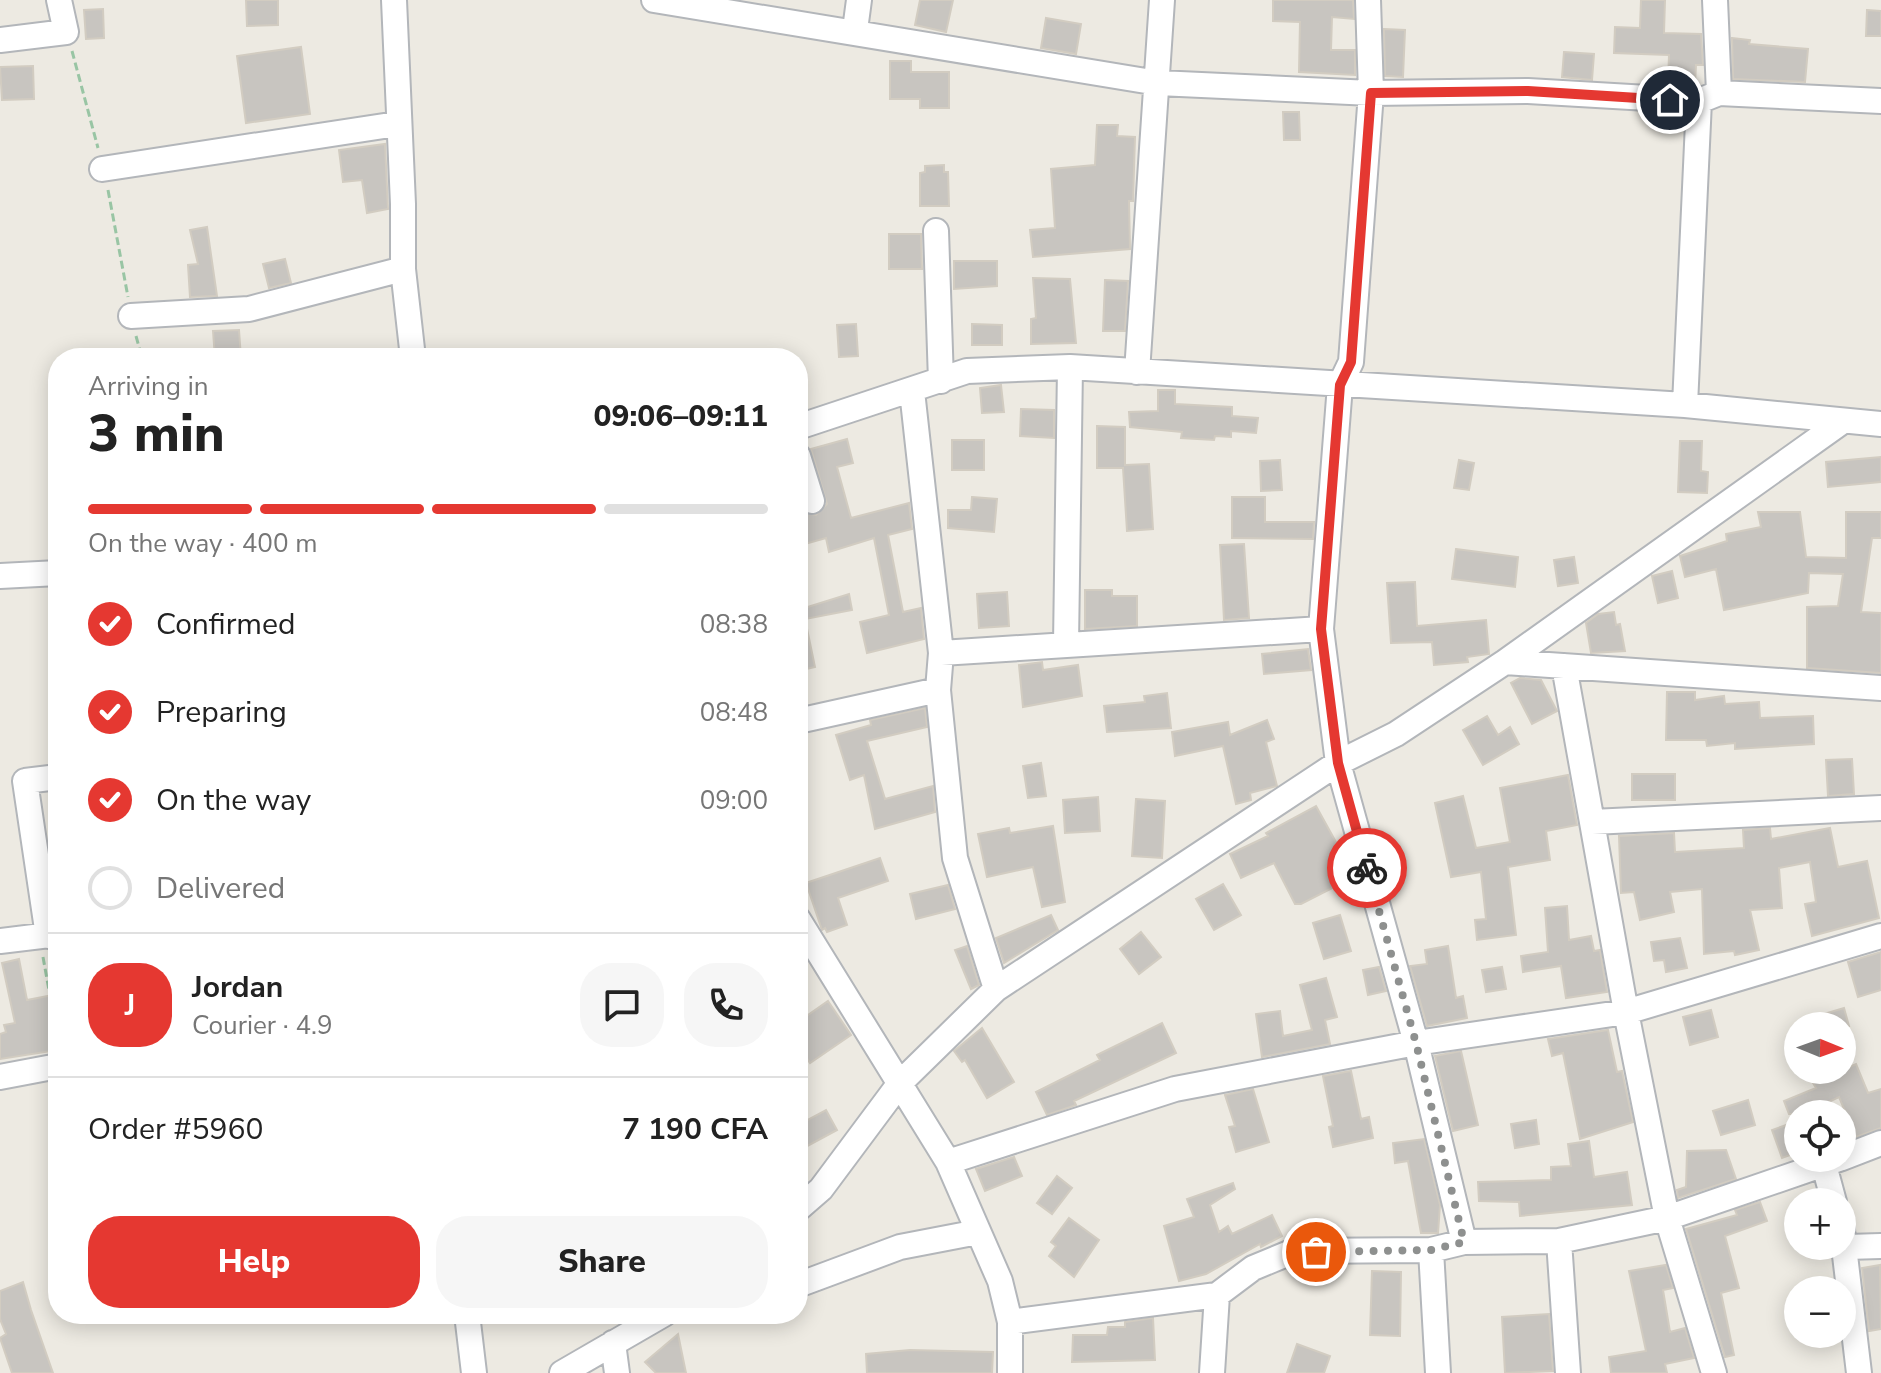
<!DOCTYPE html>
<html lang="en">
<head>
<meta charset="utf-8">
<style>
  :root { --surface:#fff; --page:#f6f6f6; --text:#222; --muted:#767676; --line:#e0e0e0; --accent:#e53831 }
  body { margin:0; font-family:"Nunito Sans",sans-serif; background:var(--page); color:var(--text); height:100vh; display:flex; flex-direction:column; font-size:30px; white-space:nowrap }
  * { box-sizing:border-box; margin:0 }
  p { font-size:26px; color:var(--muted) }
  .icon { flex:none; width:44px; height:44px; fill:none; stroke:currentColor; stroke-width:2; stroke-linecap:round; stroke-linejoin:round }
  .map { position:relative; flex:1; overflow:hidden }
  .sheet { position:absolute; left:48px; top:348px; width:760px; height:976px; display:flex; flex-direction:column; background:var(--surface); border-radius:32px; box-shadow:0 4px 20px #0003 }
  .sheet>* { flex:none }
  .needle { width:52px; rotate:91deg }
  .controls { position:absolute; left:1784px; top:1012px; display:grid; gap:16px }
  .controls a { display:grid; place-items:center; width:72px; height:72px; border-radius:50%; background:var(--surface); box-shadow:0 4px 20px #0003; font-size:40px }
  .pin { position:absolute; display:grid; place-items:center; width:68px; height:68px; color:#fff; margin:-34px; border:4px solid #fff; border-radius:50%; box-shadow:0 2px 8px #0007 }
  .courier { position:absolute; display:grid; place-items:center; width:80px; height:80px; margin:-40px; border:6px solid #e53831; border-radius:50%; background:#fff; color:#222; box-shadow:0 2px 10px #0007 }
  .headline em { font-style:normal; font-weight:800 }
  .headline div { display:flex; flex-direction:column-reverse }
  .headline { display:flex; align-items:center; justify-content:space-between; height:136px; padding:0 40px }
  h1 { font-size:52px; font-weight:800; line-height:60px }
  .bar { display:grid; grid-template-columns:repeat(4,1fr); gap:12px 8px; align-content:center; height:96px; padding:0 40px }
  .bar i { height:10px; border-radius:6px; background:var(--line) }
  .bar .on { background:var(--accent) }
  .bar p { grid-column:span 4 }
  .line { display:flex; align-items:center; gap:20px; padding:0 40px; border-top:2px solid var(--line) }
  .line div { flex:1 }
  .round { display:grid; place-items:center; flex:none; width:84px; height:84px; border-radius:32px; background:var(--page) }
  ol { padding:0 40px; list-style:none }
  li { display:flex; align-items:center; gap:24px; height:88px }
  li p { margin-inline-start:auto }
  li .icon { padding:8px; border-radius:50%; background:var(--accent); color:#fff; stroke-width:4 }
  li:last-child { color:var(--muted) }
  li i { width:44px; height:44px; border:4px solid var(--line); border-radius:50% }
  .primary-button { display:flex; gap:16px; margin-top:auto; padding:16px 40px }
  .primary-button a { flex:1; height:92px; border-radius:32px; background:var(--accent); color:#fff; font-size:32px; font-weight:800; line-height:92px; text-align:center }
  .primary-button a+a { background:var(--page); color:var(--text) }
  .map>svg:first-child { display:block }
</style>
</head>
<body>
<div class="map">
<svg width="1881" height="1373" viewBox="0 0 1881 1373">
  <rect width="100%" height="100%" fill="#edeae2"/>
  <path fill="#c8c5c0" stroke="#d2ccc1" stroke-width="2" d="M246,0H278V25L247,26Z
    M920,0H953L946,32L915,25Z
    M1273,0H1353L1354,19L1332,17L1331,50H1355V75L1299,72L1300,22L1273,21Z
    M1641,0H1665L1664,33L1701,34L1703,65H1696L1695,84L1668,83L1669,55L1614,53L1615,27L1640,28Z
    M103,9L104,38L86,39L84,10Z
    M1867,10L1881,11V36H1866Z
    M1046,18L1081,24L1076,54L1041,48Z
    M1384,29L1405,30L1403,77L1385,76Z
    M1732,38L1750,40L1749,44L1808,49L1805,82L1733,79Z
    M301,47L310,114L246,123L237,56Z
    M1564,52L1594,54L1592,80L1562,77Z
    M890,61H911V72H949V108H920V99H890Z
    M33,66L34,99L2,100L0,67Z
    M1283,112H1299L1300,140H1284Z
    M1097,125H1118L1117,136L1135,137L1133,201H1129L1130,249L1033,257L1030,230L1055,228L1051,169L1095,165Z
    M385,144L388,209L367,213L362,180L343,182L339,150Z
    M944,165V172H948L949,206H920V173L925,172V166Z
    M207,227L217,296L190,297L188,265L198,264L190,230Z
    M889,234H921L922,269H889Z
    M285,259L291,283L269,288L263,264Z
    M954,261H997V286L954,289Z
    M1033,278L1070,279L1076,343L1031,344V319L1036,318Z
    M1105,280L1128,281L1125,331H1103Z
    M856,324L858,356L839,357L837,325Z
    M972,324L1002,325V345H972Z
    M239,330L241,358H215L213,331Z
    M1001,385L1004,412L982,413L980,388Z
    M1158,390H1175V404L1232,407V416L1258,418L1256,433L1231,431V437L1215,436L1214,440L1181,438L1182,432L1130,427L1129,412L1158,411Z
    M1021,409L1054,410V438L1020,436Z
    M1097,426L1125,427V465L1149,464L1153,529L1127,531L1123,468H1097Z
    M847,439L853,463L837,467L851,518L909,503L912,529L888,535L903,612L921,608L924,639L867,653L860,622L889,615L874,538L829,552L826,538L798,546V506L802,512L816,515L827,504L811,449Z
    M952,440H984V470H952Z
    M1680,441H1702L1701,471L1708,472L1707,493L1678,492Z
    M1881,457V482L1828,487L1826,462Z
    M1280,460L1282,490L1261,491L1260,461Z
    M1459,460L1474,463L1469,490L1454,488Z
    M972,497L997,499L994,532L948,528V510H971Z
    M1232,497H1265V522H1314L1313,539L1232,538Z
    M1758,512H1800L1806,557L1846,558V512H1881V538H1872L1861,612L1881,613V673L1807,668V607L1838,606L1843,574L1809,573L1808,593L1724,610L1716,569L1685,577L1680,556L1727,541L1726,534L1761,527Z
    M1244,544L1249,618L1224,620L1220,545Z
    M1456,549L1518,557L1515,587L1452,579Z
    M1574,557L1578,583L1558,586L1554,560Z
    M1672,571L1678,598L1658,603L1652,576Z
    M1415,582L1417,626L1486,620L1489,654L1467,657L1468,662L1434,665L1432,642L1391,643L1387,583Z
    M1085,590H1112V596H1137V626L1085,629Z
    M1007,592L1009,626L979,628L977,594Z
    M849,594L852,610L805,619L815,667L798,671V610Z
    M1614,612L1616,625L1620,624L1625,651L1591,653L1586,623L1598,614Z
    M1308,649L1311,670L1264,674L1262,654Z
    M1042,662L1043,670L1078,665L1082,696L1023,707L1019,665Z
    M1520,678L1541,680L1557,711L1532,724L1511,683Z
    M1667,692H1695V700L1724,696L1725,704L1759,702L1760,718L1813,716L1814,744L1735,749V743L1707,746L1706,740H1666Z
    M1167,693L1171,728L1107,732L1104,706L1145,702L1144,696Z
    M925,708L927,727L867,741L885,799L933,786L935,812L875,829L864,775L850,780L836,735L871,725L870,720Z
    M1487,716L1498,735L1510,727L1519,744L1483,765L1463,730Z
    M1267,720L1274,739L1266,742L1277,786L1250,793L1251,800L1236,804L1223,746L1175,756L1172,732L1228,722L1230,735Z
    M1852,759L1854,794L1828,796L1826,760Z
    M1041,763L1046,796L1028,798L1023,766Z
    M1632,774H1675V800H1632Z
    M1568,775L1577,825L1546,831L1550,860L1508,867L1516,935L1477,940L1475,920L1486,919L1481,872L1451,877L1435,803L1463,796L1476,848L1510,842L1500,788Z
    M1098,797L1100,831L1065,833L1063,800Z
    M1136,799L1165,801L1162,858L1132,856Z
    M1316,806L1342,853L1347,850L1354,877L1301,904H1295L1274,863L1241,878L1230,854L1268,836L1266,833Z
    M1053,826L1065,902L1042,907L1033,867L987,877L978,834L1009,828L1010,833Z
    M1770,828L1771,839L1830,828L1838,867L1867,861L1879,918L1812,936L1805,904L1816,902L1810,862L1779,868L1782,908L1750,910L1759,950L1735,955L1734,951L1704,954L1702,889L1670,892L1674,912L1640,920L1634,892L1621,893L1619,836L1674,833L1675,852L1744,848L1743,830Z
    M880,858L888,881L838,898L847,925L827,932L825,928L822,930L806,883Z
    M1223,884L1241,915L1214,930L1196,899Z
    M948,885L955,909L916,919L910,894Z
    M1567,906L1569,940L1591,936L1594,951L1600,950L1607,992L1566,998L1561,966L1523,972L1521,956L1548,952L1545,908Z
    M1051,915L1058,930L1004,963L996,938Z
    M1340,915L1351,951L1324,959L1313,923Z
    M1141,932L1161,957L1139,974L1120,949Z
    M1680,938L1687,968L1666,972L1664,960L1654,961L1651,942Z
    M967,946L979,985L971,989L955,950Z
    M1448,946L1456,998L1463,996L1467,1018L1427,1026L1410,966L1427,964L1425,950Z
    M1881,952V990L1858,997L1848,962Z
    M19,959L27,1000L58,994V1050L0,1059V1034L6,1032L4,1025L15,1023L2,963Z
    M1379,967L1386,991L1368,995L1363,970Z
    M1502,967L1506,989L1486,992L1482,970Z
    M1326,978L1337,1017L1325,1020L1330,1044L1262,1057L1256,1014L1280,1011L1283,1036L1312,1030L1300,985Z
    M828,1001L851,1035L810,1063L798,1045V1022Z
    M1844,1008L1849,1026H1797V1022Z
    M1711,1010L1718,1037L1690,1045L1683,1017Z
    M1162,1023L1176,1053L1074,1101L1076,1105L1047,1115L1036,1092L1100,1060L1097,1055Z
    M982,1028L1014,1082L987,1098L965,1060L962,1062L954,1051Z
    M1608,1030L1617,1072L1622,1071L1633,1122L1580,1139L1563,1053L1552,1056L1548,1039Z
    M1461,1051L1478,1125L1453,1131L1435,1056Z
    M1856,1064L1868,1093L1881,1089V1128L1856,1137L1839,1097L1803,1114H1789L1784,1101L1816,1088L1813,1083Z
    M1351,1071L1361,1119L1369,1117L1373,1138L1333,1147L1329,1127L1333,1126L1323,1076Z
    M1253,1089L1269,1142L1236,1152L1229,1127L1235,1126L1225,1095Z
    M1748,1100L1755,1125L1721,1135L1713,1111Z
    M826,1110L837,1130L798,1151V1125Z
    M1536,1120L1539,1144L1515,1148L1511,1124Z
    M1798,1121V1152L1782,1158L1772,1130Z
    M1424,1139L1440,1205L1438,1233H1421L1408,1161L1395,1163L1393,1143Z
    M1589,1141L1594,1177L1627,1172L1632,1205L1520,1216L1519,1202L1479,1201L1478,1182L1551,1180V1167L1571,1166L1568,1144Z
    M1726,1150L1736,1179L1678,1198L1677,1190L1686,1187L1687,1151Z
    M1014,1157L1022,1176L985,1191L976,1169Z
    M1057,1176L1072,1188L1052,1214L1037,1203Z
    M1233,1183L1235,1189L1210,1205L1219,1232L1228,1226L1232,1234L1272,1215L1282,1236L1261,1247L1260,1244L1206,1274L1179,1281L1164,1226L1194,1217L1187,1199Z
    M1760,1202L1767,1221L1725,1236L1739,1288L1721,1293L1734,1355L1725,1357L1686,1229L1737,1215L1735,1210Z
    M1069,1218L1099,1240L1074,1277L1049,1256L1056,1246L1051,1242Z
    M1666,1265L1673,1288L1663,1290L1670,1332L1685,1328L1694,1358L1665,1364L1667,1373H1611L1609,1357L1646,1351L1629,1271Z
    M1880,1265L1881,1329L1869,1331L1862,1268Z
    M1372,1271L1401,1272L1400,1336L1370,1335Z
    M23,1282L31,1310L53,1373H12L0,1338L6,1334L0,1319V1291Z
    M1549,1314L1553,1371L1505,1373L1502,1317Z
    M1153,1318L1155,1360L1072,1362L1073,1335H1107L1108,1327H1125V1322Z
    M678,1334L686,1373H656L645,1362Z
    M1297,1344L1330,1356L1324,1373H1287Z
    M910,1350L993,1352L992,1373H867L866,1354Z"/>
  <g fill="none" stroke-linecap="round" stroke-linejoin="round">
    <g stroke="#b3b6ba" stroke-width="28">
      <path id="minor" d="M394,0L403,204V269L413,358
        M654,0L1158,83L1371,93L1528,91L1699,101L1719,93L1881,101
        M1368,0L1371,93L1351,362L1340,385L1321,629L1338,763L1416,1043L1464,1242
        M1715,0L1719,93
        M855,30L859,0
        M0,40L66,32L59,0
        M102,169L397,124
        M936,231L941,381
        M131,316L249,309L403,269
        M1137,372L1162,0
        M912,391L941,653L938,690L955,858L996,989
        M1685,405L1699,101
        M798,427L967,371L1070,367L1685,405L1881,424
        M798,456L812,501
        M0,576L58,573
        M1066,644L1070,367
        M941,653L1321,629
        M1505,662L1881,688
        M1564,666L1626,1012L1667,1218L1714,1373
        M798,721L938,690
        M1592,822L1881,808
        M798,919L948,1162L1000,1281L1010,1322V1373
        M48,936L25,781L58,777
        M0,941L58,934
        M0,1077L58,1066
        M1842,1158L1881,1143
        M948,1162L1175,1089L1416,1043L1626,1012L1881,936
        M1824,1165L1834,1202
        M798,1209L821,1189L900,1083L996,989L1338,763L1396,734L1505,662L1843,421
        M1842,1230L1859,1373
        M1559,1241L1568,1373
        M1847,1247L1881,1246
        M1431,1250L1438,1373
        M798,1285L900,1247L978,1232
        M467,1314L474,1373
        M1010,1322L1217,1295L1253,1268L1294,1251L1431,1250L1464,1242L1559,1241L1667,1218L1842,1158
        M613,1343L617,1373
        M562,1373L664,1314
        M1212,1373L1217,1295"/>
    </g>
    <path stroke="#99c5a4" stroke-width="3" stroke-dasharray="8 4" stroke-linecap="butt" d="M72,51L98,148
      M108,190L128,297
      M136,336L142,358
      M43,957L58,1040"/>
    <use href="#minor" stroke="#fff" stroke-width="24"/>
  </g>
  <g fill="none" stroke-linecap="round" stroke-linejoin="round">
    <path stroke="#8e908f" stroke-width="8" stroke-dasharray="0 14.4" d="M1316,1252L1431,1250L1464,1242L1416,1043L1367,868"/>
    <path stroke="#e53831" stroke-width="10" d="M1367,868L1338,763L1321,629L1340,385L1351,362L1371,93L1528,91L1670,100"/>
  </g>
</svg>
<div class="controls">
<a><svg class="needle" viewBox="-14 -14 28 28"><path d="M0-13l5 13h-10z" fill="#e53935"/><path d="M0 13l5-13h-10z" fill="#767676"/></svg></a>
<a><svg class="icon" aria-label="locate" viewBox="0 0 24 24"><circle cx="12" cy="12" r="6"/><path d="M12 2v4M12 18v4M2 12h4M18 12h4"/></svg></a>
<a>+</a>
<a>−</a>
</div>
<div class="pin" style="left:1316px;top:1252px;background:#ea580c"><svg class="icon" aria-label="bag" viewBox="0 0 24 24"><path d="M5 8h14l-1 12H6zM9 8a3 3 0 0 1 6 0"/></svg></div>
<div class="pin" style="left:1670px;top:100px;background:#1f2937"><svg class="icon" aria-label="home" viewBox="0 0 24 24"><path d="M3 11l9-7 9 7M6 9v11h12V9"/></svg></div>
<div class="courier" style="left:1367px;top:868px"><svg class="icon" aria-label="bike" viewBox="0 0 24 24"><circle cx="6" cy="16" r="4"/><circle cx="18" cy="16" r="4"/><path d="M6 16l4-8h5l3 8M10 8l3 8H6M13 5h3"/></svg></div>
<section class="sheet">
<div class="headline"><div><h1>3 min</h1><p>Arriving in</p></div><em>09:06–09:11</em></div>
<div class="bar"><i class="on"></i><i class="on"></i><i class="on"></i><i></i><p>On the way · 400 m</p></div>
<ol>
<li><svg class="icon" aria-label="check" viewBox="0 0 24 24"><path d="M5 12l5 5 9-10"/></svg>Confirmed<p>08:38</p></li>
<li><svg class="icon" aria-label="check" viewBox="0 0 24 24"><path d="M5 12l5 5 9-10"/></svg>Preparing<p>08:48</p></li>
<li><svg class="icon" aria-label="check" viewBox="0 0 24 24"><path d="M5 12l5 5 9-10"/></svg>On the way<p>09:00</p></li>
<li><i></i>Delivered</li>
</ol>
<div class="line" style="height:144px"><b class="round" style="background:var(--accent);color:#fff">J</b><div><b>Jordan</b><p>Courier · 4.9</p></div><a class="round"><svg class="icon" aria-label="chat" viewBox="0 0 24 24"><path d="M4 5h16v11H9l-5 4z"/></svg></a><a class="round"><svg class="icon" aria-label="phone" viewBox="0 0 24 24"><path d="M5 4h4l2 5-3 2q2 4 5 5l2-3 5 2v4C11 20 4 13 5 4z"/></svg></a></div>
<div class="line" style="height:104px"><div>Order #5960</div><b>7 190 CFA</b></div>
<div class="primary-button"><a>Help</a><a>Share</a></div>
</section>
</div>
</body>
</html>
